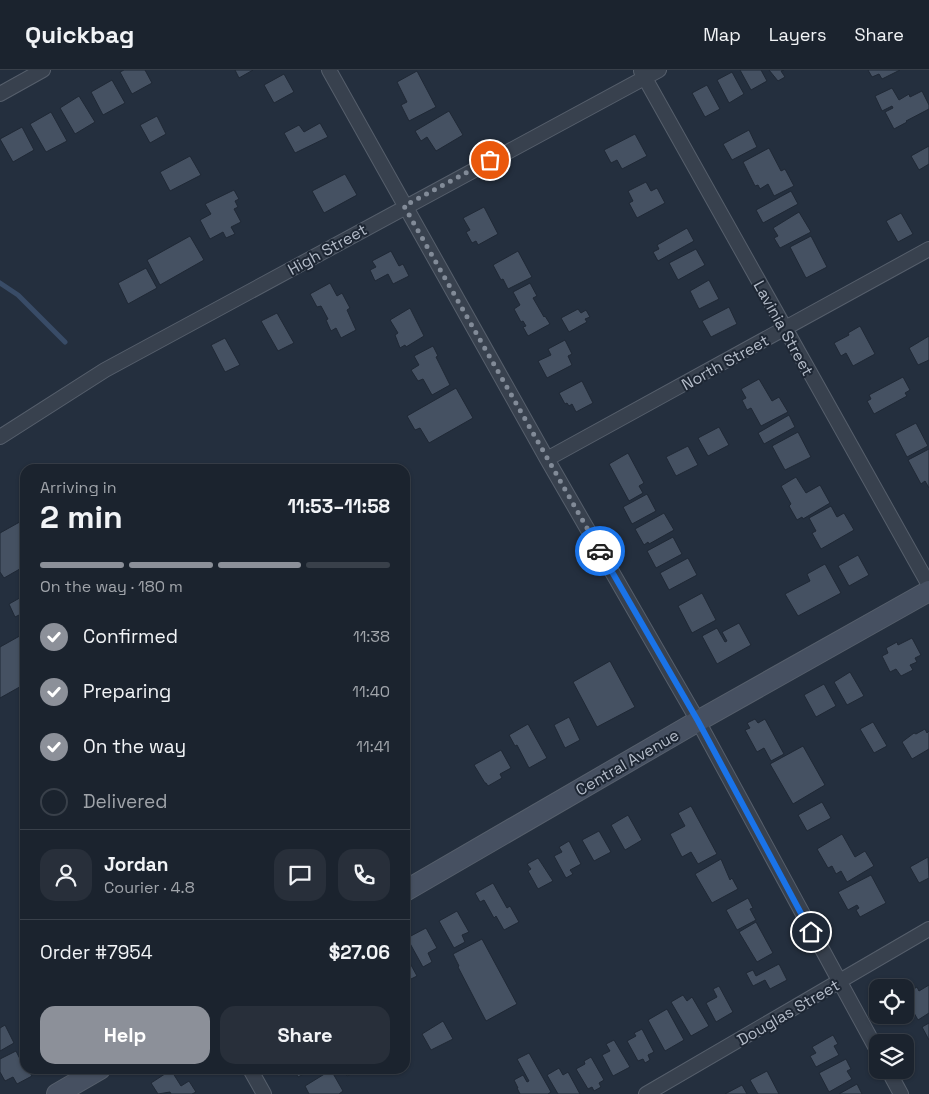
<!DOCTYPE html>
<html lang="en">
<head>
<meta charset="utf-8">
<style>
  :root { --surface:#1b232e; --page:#282f3a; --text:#f1f3f6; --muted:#a0a4aa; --line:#39404a; --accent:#8c9099 }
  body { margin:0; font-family:"Space Grotesk",sans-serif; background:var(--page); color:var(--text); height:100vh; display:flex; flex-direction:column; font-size:19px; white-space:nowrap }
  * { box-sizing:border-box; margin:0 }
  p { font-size:16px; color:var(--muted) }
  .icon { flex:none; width:28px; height:28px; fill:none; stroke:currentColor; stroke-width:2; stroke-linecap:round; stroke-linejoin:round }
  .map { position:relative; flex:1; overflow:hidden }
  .sheet { position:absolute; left:20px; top:394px; width:390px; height:610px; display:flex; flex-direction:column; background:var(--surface); border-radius:15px; box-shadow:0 1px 4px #0004,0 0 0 1px var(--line) }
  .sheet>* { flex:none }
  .tools { position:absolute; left:869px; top:909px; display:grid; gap:10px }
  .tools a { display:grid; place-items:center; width:45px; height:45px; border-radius:10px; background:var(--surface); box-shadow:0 1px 4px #0004,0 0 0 1px var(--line); font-size:25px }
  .pin { position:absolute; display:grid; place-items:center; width:42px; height:42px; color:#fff; margin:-21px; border:2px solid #fff; border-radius:50%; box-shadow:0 1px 5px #0007 }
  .courier { position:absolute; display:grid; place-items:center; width:50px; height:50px; margin:-25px; border:4px solid #1a73e8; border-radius:50%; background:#fff; color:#222; box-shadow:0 1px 6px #0007 }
  .head em { font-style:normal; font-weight:700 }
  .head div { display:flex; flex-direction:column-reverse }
  .head { display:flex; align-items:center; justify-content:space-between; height:85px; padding:0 20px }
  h1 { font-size:32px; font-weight:700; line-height:38px }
  .bar { display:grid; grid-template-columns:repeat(4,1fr); gap:8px 5px; align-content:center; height:60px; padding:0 20px }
  .bar i { height:6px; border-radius:4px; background:var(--line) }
  .bar .current { background:var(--accent) }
  .bar p { grid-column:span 4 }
  .line { display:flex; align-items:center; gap:12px; padding:0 20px; border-top:1px solid var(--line) }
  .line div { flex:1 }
  .round { display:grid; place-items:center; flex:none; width:52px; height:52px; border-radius:15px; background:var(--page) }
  ol { padding:0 20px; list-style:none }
  li { display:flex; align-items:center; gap:15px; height:55px }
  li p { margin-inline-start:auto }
  li .icon { padding:5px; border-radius:50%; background:var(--accent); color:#fff; stroke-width:4 }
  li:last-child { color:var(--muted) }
  li i { width:28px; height:28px; border:2px solid var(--line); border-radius:50% }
  .cta { display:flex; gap:10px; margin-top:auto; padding:10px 20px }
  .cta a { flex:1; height:58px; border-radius:15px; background:var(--accent); color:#fff; font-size:20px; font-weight:700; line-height:58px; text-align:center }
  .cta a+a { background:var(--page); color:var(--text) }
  header { display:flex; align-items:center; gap:30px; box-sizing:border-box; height:70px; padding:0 25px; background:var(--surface); border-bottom:1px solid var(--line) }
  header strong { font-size:24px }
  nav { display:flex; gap:28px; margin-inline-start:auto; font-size:18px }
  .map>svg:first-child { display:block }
</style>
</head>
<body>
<header>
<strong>Quickbag</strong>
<nav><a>Map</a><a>Layers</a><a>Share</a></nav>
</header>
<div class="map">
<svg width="929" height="1024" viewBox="0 0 929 1024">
  <rect width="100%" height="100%" fill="#242f3e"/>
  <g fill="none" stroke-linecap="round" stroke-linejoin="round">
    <path stroke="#394c67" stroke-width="5" d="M0,213L18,225L65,272"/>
  </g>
  <path fill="#455162" stroke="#1f2835" d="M124,0H145L152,13L132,24L120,2Z
    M235,0H253L239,8Z
    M740,0H761L767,11L751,20Z
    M769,0H784L781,1L785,7L778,11Z
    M868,0H900L882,9L879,4L872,7Z
    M417,1L436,37L409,51L401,35L407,32L397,12Z
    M732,2L744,24L729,33L717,10Z
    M284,4L294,22L274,33L264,15Z
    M112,10L125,33L103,45L91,22Z
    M707,15L720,39L705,47L692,23Z
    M892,18L899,30L909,24L910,27L922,21L929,35V39L906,51L907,52L894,59L885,42L893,38L892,36L882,41L875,26Z
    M79,26L95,52L75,64L60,38Z
    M449,41L463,65L436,81L427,67L421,71L415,61Z
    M51,42L67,71L46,82L30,54Z
    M157,46L166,64L150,73L140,55Z
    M320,53L328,67L295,83L284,63L299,55L304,62Z
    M22,57L34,80L13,92L0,69Z
    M749,60L757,77L732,90L723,74Z
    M635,64L647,86L622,99L617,90L611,93L604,80Z
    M929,76V94L919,100L911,86Z
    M769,78L781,101L785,99L794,116L774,126L768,114L760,119L758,115L755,116L743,92Z
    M190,86L201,105L170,121L160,102Z
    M345,104L357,125L324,143L312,121Z
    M646,112L651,121L657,118L665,133L637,148L629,133L633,131L628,121Z
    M234,120L239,129L235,131L238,137L234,139L241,152L231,157L235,164L226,168L223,162L210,169L200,150L211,144L205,134Z
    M791,121L798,134L763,153L756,140Z
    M484,137L498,164L478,175L476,171L472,173L466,162L470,160L463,148Z
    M799,142L811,162L780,178L774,168L778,166L773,158Z
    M901,143L913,164L898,172L886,151Z
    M687,158L694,171L658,191L653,182L659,179L657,175Z
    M190,166L204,190L160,215L147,190Z
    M811,166L827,197L806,208L790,177Z
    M696,179L705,195L678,210L669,193Z
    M391,181L399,196L403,194L409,206L393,214L388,204L375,211L370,200L376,197L372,191Z
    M518,181L532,207L508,219L503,209L501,210L493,195Z
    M146,198L157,218L128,234L118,213Z
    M709,210L719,229L699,239L690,221Z
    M330,213L337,226L342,223L350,238L347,240L356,260L341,268L336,258L331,261L326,250L328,249L321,236L317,237L310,224Z
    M530,213L537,226L533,228L544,247L545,246L550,254L528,266L523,257L526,256L523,251L521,252L514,239L520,235L513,222Z
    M729,237L737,254L711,267L702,251Z
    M410,238L424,266L406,277L405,275L400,278L395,265L398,263L390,250Z
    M578,239L581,243L586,240L590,247L585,249L587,252L569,262L561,248Z
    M277,243L294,273L278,281L261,251Z
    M860,256L875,284L853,296L846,283L841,286L834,273L849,265L848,263Z
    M929,266V290L918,295L909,278Z
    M225,268L240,295L225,302L211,275Z
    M565,270L572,284L568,286L572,295L547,308L538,291L551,285L548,279Z
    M433,276L438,286L436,287L450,315L432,325L423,309L418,311L411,300L419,295L414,286Z
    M903,307L910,320L905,323L907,326L874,344L867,331L871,329L869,325Z
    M759,309L772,331L779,327L788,342L761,356L751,338L747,340L742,330L746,328L741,319Z
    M582,311L593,333L576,342L572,334L569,336L567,333L565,334L559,323Z
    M456,318L473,348L429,373L420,358L415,360L407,346Z
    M789,345L795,357L764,374L758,363Z
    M916,353L928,376L907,387L895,364Z
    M719,357L729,375L708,386L698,368Z
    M798,362L811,387L785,400L772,376Z
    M688,376L698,395L676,406L666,387Z
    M929,379V418L925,411L921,414L908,390Z
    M628,383L644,413L639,416L643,423L629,431L609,394Z
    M796,407L806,423L820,415L830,433L803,449L802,447L797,450L789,436L791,434L781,416Z
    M647,424L656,441L632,454L623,437Z
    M831,436L837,447L844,443L854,460L821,479L812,463L816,461L809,448Z
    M664,443L674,460L649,474L648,472L644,475L635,459Z
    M25,449V496L4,508L0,502V463Z
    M673,467L682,484L656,498L647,481Z
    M858,485L869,505L849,516L838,496Z
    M688,488L697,505L669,520L660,503Z
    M825,494L841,523L798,546L785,524L810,511L807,504Z
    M702,523L716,550L692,563L678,536Z
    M25,525V542L15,547L9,534Z
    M739,553L751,575L717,594L702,566L717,558L725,572L727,571L722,562Z
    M25,563V614L0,628V577Z
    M912,568L921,585L915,588L917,592L910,595L913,600L901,606L896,599L890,602L882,586L888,583L886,578L897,572L898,575Z
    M610,591L635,637L597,657L573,612Z
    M850,602L864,626L847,635L834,612Z
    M824,614L836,636L816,647L804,625Z
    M569,647L580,670L565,678L554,655Z
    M755,649L758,653L765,649L784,684L771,691L764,678L757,682L745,660L750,658L747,653Z
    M873,652L887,676L874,683L860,659Z
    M528,654L547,688L529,698L517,675L515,676L509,665Z
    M925,659L927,663L929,661V679L912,689L902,672L914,663L916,664Z
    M803,676L825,715L793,734L770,694Z
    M501,680L511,698L500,704L502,708L488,716L486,713H485L474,695Z
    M822,732L831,748L807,761L798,745Z
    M691,736L717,784L698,794L691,782L682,787L670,764L685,756L678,743Z
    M628,745L642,770L625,780L611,755Z
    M599,761L611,782L594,791L582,770Z
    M842,764L855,787L865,781L874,796L847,812L841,801L836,804L832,796L828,798L817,779Z
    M569,771L581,794L570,800L573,804L566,808L554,786L562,782L559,777Z
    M928,787L929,808L919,813L910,797Z
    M538,788L553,811L538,819L528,801L531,799L527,794Z
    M721,789L730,810L732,808L738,819L712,833L695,804Z
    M871,805L886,833L860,847L856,840L859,838L857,835L848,840L838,822Z
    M493,813L507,838L510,836L519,852L504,860L496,846L494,848L484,830L480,832L475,823Z
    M748,828L753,838L750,839L756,850L737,860L726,840Z
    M457,841L469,862L462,865L465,872L454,878L439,851Z
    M756,852L773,883L757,892L739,862Z
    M426,858L437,878L428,883L432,892L423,897L407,868Z
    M482,869L517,934L486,951L458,897L459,896L453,884Z
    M405,884L417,906L405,912Z
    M779,894L787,910L770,919L765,910L753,916L746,903L753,900L756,906Z
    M929,915V943L918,950L905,927V924L917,917L919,921Z
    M719,916L733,942L716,952L706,933L717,927L713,919Z
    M683,925L687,931L692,927L709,956L691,966L671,932Z
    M667,939L684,970L665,981L648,950Z
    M443,951L453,969L431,980L422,964Z
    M929,953V970L922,957Z
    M5,955L14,973L0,981V958Z
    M642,959L654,982L648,985L650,990L645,993L643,989L638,991L627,971L636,966L634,963Z
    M833,965L838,974L834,976L839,985L816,997L810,986L816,983L812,977Z
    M614,970L630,997L613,1006L602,985L610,981L606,974Z
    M16,981L25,999H28L32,1006L17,1014L13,1007L5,1011L0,1002V989Z
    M529,983L551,1022L548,1024H520L517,1018H518L514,1010L523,1005L527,1012L529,1011L517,989Z
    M591,987L604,1010L599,1013L601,1017L594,1021L592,1017L588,1019L576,999L585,994L584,991Z
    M846,989L851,999L847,1001L852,1009L829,1022L819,1003Z
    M559,998L563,1005L568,1002L580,1024H558L547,1005Z
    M294,999H313L298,1007Z
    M343,999H361L347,1006Z
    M171,1000L181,1016L189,1011L196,1022L192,1024H171L170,1022L158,1024L151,1013Z
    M331,1000L343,1021L339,1024H309L305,1016Z
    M767,1001L779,1024H758L750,1010Z
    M857,1014L862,1024H839Z
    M742,1015L747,1024H725Z"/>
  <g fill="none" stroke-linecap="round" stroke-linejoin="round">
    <g stroke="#565f6c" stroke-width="16">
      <path id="street" d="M329,0L547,389L698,651L878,982
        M641,1L929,515
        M0,24L43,0
        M0,367L105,300L659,0
        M547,389L929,179
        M250,999L264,1024
        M888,1000L901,1024
        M646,1024L929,859"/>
    </g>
    <g stroke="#565f6c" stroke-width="22">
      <path id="secondary" d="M405,821L698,651L929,521
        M57,1024L100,999"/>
    </g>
    <use href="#street" stroke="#38414e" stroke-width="14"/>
    <use href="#secondary" stroke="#465061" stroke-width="20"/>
  </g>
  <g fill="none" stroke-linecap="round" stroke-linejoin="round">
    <path stroke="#828b98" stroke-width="5" stroke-dasharray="0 9" d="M490,90L404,136L600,481"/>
    <path stroke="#1a73e8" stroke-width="6" d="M600,481L698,651L811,862"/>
  </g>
  <g text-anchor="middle" stroke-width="4" stroke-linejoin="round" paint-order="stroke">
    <g font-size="16" fill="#b4bcc9" stroke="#1d2633">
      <text transform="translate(327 179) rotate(-29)" y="6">High Street</text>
      <text transform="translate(784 258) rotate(61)" y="6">Lavinia Street</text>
      <text transform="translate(725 292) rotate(-29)" y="6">North Street</text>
      <text transform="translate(627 692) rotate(-30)" y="6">Central Avenue</text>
      <text transform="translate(788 942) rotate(-30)" y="6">Douglas Street</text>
    </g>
  </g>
</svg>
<div class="tools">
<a><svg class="icon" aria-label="locate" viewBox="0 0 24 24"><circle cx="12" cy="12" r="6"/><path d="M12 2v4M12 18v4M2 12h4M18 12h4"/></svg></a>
<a><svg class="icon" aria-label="layers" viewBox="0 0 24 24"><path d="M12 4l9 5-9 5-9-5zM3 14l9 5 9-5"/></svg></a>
</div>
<div class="pin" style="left:490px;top:90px;background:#ea580c"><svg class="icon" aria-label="bag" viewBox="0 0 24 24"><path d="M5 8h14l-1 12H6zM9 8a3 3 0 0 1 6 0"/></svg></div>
<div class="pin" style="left:811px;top:862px;background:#1f2937"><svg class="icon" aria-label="home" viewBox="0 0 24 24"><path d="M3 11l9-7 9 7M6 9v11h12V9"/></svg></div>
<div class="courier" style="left:600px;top:481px"><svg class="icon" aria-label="car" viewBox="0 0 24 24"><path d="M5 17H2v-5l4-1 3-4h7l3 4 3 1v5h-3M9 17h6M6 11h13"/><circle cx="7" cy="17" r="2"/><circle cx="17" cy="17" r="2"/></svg></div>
<section class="sheet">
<div class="head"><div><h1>2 min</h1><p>Arriving in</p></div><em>11:53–11:58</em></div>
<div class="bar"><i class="current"></i><i class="current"></i><i class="current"></i><i></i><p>On the way · 180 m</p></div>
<ol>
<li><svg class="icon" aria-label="check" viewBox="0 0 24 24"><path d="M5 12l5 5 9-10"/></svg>Confirmed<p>11:38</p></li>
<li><svg class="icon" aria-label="check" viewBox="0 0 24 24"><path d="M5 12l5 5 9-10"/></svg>Preparing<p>11:40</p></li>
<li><svg class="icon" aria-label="check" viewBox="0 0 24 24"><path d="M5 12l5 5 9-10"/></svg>On the way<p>11:41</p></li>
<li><i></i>Delivered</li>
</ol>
<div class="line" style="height:90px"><a class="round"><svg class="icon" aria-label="person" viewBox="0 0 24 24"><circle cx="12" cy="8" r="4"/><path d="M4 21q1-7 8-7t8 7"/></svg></a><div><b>Jordan</b><p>Courier · 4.8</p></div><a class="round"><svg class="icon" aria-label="chat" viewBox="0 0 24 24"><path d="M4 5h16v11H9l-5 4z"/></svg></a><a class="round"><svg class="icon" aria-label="phone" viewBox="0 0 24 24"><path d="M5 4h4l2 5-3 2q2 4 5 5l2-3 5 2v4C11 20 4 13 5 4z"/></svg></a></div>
<div class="line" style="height:65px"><div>Order #7954</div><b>$27.06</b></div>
<div class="cta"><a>Help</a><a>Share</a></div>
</section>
</div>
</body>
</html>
